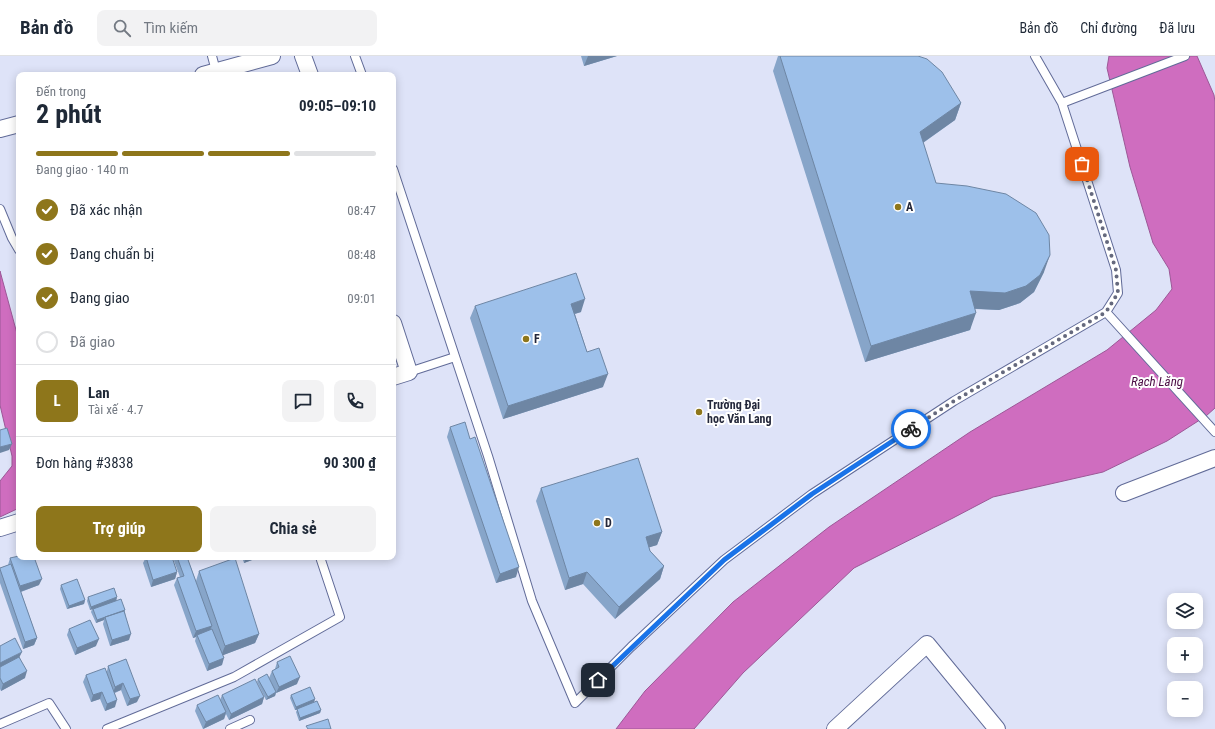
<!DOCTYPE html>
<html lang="vi">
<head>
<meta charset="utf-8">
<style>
  :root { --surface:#fff; --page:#f2f2f3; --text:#1f2937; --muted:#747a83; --line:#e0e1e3; --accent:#8e761b }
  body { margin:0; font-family:"Roboto Condensed",sans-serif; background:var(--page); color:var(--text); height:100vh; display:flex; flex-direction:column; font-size:15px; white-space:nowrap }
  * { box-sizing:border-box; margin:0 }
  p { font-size:13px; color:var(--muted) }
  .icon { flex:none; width:22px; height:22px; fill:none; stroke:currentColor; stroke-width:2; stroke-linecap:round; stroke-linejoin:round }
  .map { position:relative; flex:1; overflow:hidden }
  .drawer { position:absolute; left:16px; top:16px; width:380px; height:488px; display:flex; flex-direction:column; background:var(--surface); border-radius:8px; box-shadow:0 2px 10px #0003 }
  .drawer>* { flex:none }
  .fabs { position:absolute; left:1167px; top:537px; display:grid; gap:8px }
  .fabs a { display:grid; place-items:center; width:36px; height:36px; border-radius:8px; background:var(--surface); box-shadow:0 2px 10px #0003; font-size:20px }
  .pin { position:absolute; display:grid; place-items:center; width:34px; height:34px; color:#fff; margin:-17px; border-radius:8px; box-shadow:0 2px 6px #0006 }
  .courier { position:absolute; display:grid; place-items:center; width:40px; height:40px; margin:-20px; border:3px solid #1a73e8; border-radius:50%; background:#fff; color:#222; box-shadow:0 1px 5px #0007 }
  .overview em { font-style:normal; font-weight:700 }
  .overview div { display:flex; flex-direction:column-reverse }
  .overview { display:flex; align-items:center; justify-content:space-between; height:68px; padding:0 20px }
  h1 { font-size:26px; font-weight:700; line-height:30px }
  .bar { display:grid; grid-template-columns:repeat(4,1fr); gap:6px 4px; align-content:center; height:48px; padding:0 20px }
  .bar i { height:5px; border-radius:3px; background:var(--line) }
  .bar .on { background:var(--accent) }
  .bar p { grid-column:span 4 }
  .line { display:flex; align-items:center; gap:10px; padding:0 20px; border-top:1px solid var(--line) }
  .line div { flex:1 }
  .round { display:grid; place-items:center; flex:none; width:42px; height:42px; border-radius:8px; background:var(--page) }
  ol { padding:0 20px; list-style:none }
  li { display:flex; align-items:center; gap:12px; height:44px }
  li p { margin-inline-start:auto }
  li .icon { padding:4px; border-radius:50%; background:var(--accent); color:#fff; stroke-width:4 }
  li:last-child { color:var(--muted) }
  li i { width:22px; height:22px; border:2px solid var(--line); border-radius:50% }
  .cta { display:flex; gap:8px; margin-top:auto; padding:8px 20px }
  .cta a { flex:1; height:46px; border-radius:8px; background:var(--accent); color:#fff; font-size:16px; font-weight:700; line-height:46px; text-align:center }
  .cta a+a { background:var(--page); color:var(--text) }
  header { display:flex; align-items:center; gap:24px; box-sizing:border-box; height:56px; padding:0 20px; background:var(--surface); border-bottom:1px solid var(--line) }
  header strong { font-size:19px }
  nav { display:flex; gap:22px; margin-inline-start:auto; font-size:14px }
  .search { width:280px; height:36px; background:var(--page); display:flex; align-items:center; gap:10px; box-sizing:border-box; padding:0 14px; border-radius:8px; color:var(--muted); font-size:15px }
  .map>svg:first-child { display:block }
</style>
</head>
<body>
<header>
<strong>Bản đồ</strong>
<div class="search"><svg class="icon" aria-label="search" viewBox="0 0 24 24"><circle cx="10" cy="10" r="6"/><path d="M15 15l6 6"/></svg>Tìm kiếm</div>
<nav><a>Bản đồ</a><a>Chỉ đường</a><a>Đã lưu</a></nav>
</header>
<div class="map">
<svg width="1215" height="673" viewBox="0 0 1215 673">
  <rect width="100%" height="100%" fill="#dee3f8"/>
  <path fill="#cf6dbf" stroke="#9c5897" d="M1109,0H1197L1214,39L1215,46V352L1206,360L1167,385L1103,416L993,441L953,462L854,512L743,617L694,673H616L645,635L733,546L829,471L970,376L1107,294L1156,254L1172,233L1169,213L1153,187L1130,111L1107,12Z
    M0,215L19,285V452L0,461V425L12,410V400L0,349Z"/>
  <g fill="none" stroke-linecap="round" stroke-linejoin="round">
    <g stroke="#616b98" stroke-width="10">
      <path id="service" d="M212,0L216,15
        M355,0L362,19
        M1062,47L1185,0
        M393,113L488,400L532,545L575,647L631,591L724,504L812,438L954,345L1106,256L1118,237L1116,214L1062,47L1035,0
        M0,153L12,182L19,194
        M1106,256L1215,376
        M409,316L455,301
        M0,668L49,647L66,673
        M107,673L234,621L340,561L320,501
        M230,673L250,664"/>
    </g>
    <g stroke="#616b98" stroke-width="18">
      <path id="minor" d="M303,0L310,19
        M203,19L272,0
        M0,73L19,68
        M393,267L409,316L393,321
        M1124,437L1215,402
        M0,472L19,466
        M835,673L927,588L997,673"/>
    </g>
    <use href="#service" stroke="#fff" stroke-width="8"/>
    <use href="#minor" stroke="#fff" stroke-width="16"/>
  </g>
  <path fill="#87a5c9" d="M581,0H617L584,10Z
    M778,0H918L961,47L955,64L923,87L936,127L1044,216L1034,236L1020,247L999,254L975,253L970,274L865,306L773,15Z
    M475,250L581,256L575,258L587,296L603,331L503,363L470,262Z
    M450,371L516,521L496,527L447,381Z
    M541,432L662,476L657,489L649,491L650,495L664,510L660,523L615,563L583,528L565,534L536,445Z
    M146,501L177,516L175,523L151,531L143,507Z
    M175,501H187L196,525L199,515L259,578L255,587L223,599L222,609L207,615L195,585L196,581L193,582L174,529L177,522L180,521L174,505Z
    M242,501H260L244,507Z
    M10,502L39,529L21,536L37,582L34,589L23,593L0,527V512L8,509Z
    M61,529L85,544L84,548L67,553L60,533Z
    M88,541H117L116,545L125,554V556L129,584L110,590L103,568L104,564L96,567L91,556L92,553L90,554L87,545Z
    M69,573L96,590L75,599L67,579Z
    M0,590L20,602L25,622L1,635L0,633Z
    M126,603L137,646L127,650L121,634L115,637V651L105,655L100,643L91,646L83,626L86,619L107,615L108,610Z
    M277,606L297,628L276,637L275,640L266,644L257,626L258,623L272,628L269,622L272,615L275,613Z
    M222,639L264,641L262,648L229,664L226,658L224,663L203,673L195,655L197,649L220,644Z
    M291,639L315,643L314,646L321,654L320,657L299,665L296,656L297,654H295L290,642Z"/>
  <path fill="#6e86a4" d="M588,0H617L584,10Z
    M961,47L955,64L914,93L920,76Z
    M1050,199L1044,216L1034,236L1020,247L999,254L963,252L970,235Z
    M585,243L581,256L567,260L571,248Z
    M976,257L970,274L865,306L871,290Z
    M608,318L603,331L503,363L508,350Z
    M12,388L9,394L0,397V391Z
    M662,476L657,489L641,494L646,481Z
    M246,501H260L244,507Z
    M664,510L660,523L615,563L619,551Z
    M519,511L516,521L496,527L500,518Z
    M177,516L175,523L151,531L153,524Z
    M587,516L583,528L565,534L569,522Z
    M42,523L39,529L17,537L20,530Z
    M117,541L116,545L90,554L91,551Z
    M85,544L84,548L67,553L69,550Z
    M105,561L104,564L96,567L97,564Z
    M212,570L209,576L197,579L196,581L193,582L196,575Z
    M131,578L129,584L110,590L112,584Z
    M259,578L255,587L221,600L225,590Z
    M37,582L34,589L23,593L25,586Z
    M99,583L96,590L75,599L77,592Z
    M22,596L19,602L0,613V607Z
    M224,602L222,609L207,615L209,608Z
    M27,615L25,622L1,635L3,628Z
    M300,621L297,628L276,637L279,631Z
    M123,627L121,634L113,637L115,631Z
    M102,636L100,643L91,646L93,639Z
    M276,636L275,640L266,644L268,641Z
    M140,640L137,646L127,650L130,643Z
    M264,641L262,648L229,664L231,658Z
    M315,643L314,646L295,654L296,651Z
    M117,644L115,651L105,655L107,648Z
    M321,654L320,657L299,665L300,662Z
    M226,656L224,663L203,673L206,666Z"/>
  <path fill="#9dc0ea" stroke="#6e86a4" d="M780,0H918L927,3L942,16L961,47L920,76L936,127L967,130L1006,138L1036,157L1049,179L1050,199L1040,219L1026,230L1005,237L970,235L976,257L871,290Z
    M576,217L585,243L571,248L587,296L599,292L608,318L508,350L475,250Z
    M465,366L470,383L475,381L519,511L500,518L450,371Z
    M7,372L12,388L0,391V374Z
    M638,402L662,476L646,481L650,495L664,510L619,551L587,516L569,522L541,432Z
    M19,500V501H34L42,523L20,530L10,502Z
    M146,501H172L177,516L153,524Z
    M177,501H187L212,570L196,575L177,522L184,520Z
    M235,502L259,578L225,590L199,515Z
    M11,508L37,582L25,586L0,513V512Z
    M77,523L85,544L69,550L61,529Z
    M114,532L117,541L91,551L88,541Z
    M121,543L125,554L97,564L93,553Z
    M124,555L131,578L112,584L105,561Z
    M90,564L99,583L77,592L69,573Z
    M212,573L224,602L209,608L197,579Z
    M15,582L22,596L0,607V590Z
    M290,600L300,621L279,631L272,615L279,611L277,606Z
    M19,601L27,615L3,628L0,622V611Z
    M126,603L140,640L130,643L123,627L115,631L108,610Z
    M105,612L117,644L107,648L102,636L93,639L86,619Z
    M267,618L276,636L268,641L258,623Z
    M255,623L264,641L231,658L222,639Z
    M310,631L315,643L296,651L291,639Z
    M218,639L226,656L206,666L197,649Z
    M317,645L321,654L300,662L297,653Z
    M328,663L331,673H308L306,670Z"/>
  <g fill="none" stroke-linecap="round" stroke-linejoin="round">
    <path stroke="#65697d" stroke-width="4" stroke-dasharray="0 7.2" d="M911,373L954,345L1106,256L1118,237L1116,214L1082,108"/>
    <path stroke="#1a73e8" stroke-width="5" d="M598,624L724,504L812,438L911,373"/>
  </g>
  <g fill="#8e761b" stroke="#fff" stroke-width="1.5">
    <circle cx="898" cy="151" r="4"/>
    <circle cx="526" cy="283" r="4"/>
    <circle cx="699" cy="356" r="4"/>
    <circle cx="597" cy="467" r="4"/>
  </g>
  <g text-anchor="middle" stroke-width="4" stroke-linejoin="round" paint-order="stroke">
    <g font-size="12" font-weight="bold" fill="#24283b" stroke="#fff" text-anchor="start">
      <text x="906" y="155">A</text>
      <text x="534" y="287">F</text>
      <text x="707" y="353">Trường Đại<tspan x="707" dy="14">học Văn Lang</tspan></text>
      <text x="605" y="471">D</text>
    </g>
    <g font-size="13" font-style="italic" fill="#4b0d44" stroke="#fff">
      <text x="1157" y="330">Rạch Lăng</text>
    </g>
  </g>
</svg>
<div class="fabs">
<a><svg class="icon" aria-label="layers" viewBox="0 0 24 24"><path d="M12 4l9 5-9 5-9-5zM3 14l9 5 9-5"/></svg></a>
<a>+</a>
<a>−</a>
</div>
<div class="pin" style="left:1082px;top:108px;background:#ea580c"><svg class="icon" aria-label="bag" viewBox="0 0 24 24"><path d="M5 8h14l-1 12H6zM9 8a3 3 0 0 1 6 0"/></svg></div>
<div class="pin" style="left:598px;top:624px;background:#1f2937"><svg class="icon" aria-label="home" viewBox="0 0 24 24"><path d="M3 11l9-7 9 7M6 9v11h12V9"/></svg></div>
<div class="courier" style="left:911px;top:373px"><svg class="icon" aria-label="bike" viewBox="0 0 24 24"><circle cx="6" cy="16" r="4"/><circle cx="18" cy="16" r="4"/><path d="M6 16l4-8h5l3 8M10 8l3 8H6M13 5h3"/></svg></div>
<section class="drawer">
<div class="overview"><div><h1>2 phút</h1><p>Đến trong</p></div><em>09:05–09:10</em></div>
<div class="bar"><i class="on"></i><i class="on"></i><i class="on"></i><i></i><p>Đang giao · 140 m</p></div>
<ol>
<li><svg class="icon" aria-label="check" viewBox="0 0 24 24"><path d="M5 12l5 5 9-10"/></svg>Đã xác nhận<p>08:47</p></li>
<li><svg class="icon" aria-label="check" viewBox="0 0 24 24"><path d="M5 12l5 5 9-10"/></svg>Đang chuẩn bị<p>08:48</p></li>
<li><svg class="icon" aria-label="check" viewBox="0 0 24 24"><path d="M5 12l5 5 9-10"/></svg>Đang giao<p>09:01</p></li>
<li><i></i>Đã giao</li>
</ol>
<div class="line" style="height:72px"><b class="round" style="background:var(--accent);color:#fff">L</b><div><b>Lan</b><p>Tài xế · 4.7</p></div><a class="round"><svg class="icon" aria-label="chat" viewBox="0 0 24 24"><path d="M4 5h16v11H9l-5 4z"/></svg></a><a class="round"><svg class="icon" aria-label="phone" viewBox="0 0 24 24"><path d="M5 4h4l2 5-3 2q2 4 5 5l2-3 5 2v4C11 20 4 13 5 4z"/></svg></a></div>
<div class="line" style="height:52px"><div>Đơn hàng #3838</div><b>90 300 ₫</b></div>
<div class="cta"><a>Trợ giúp</a><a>Chia sẻ</a></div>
</section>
</div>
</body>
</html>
